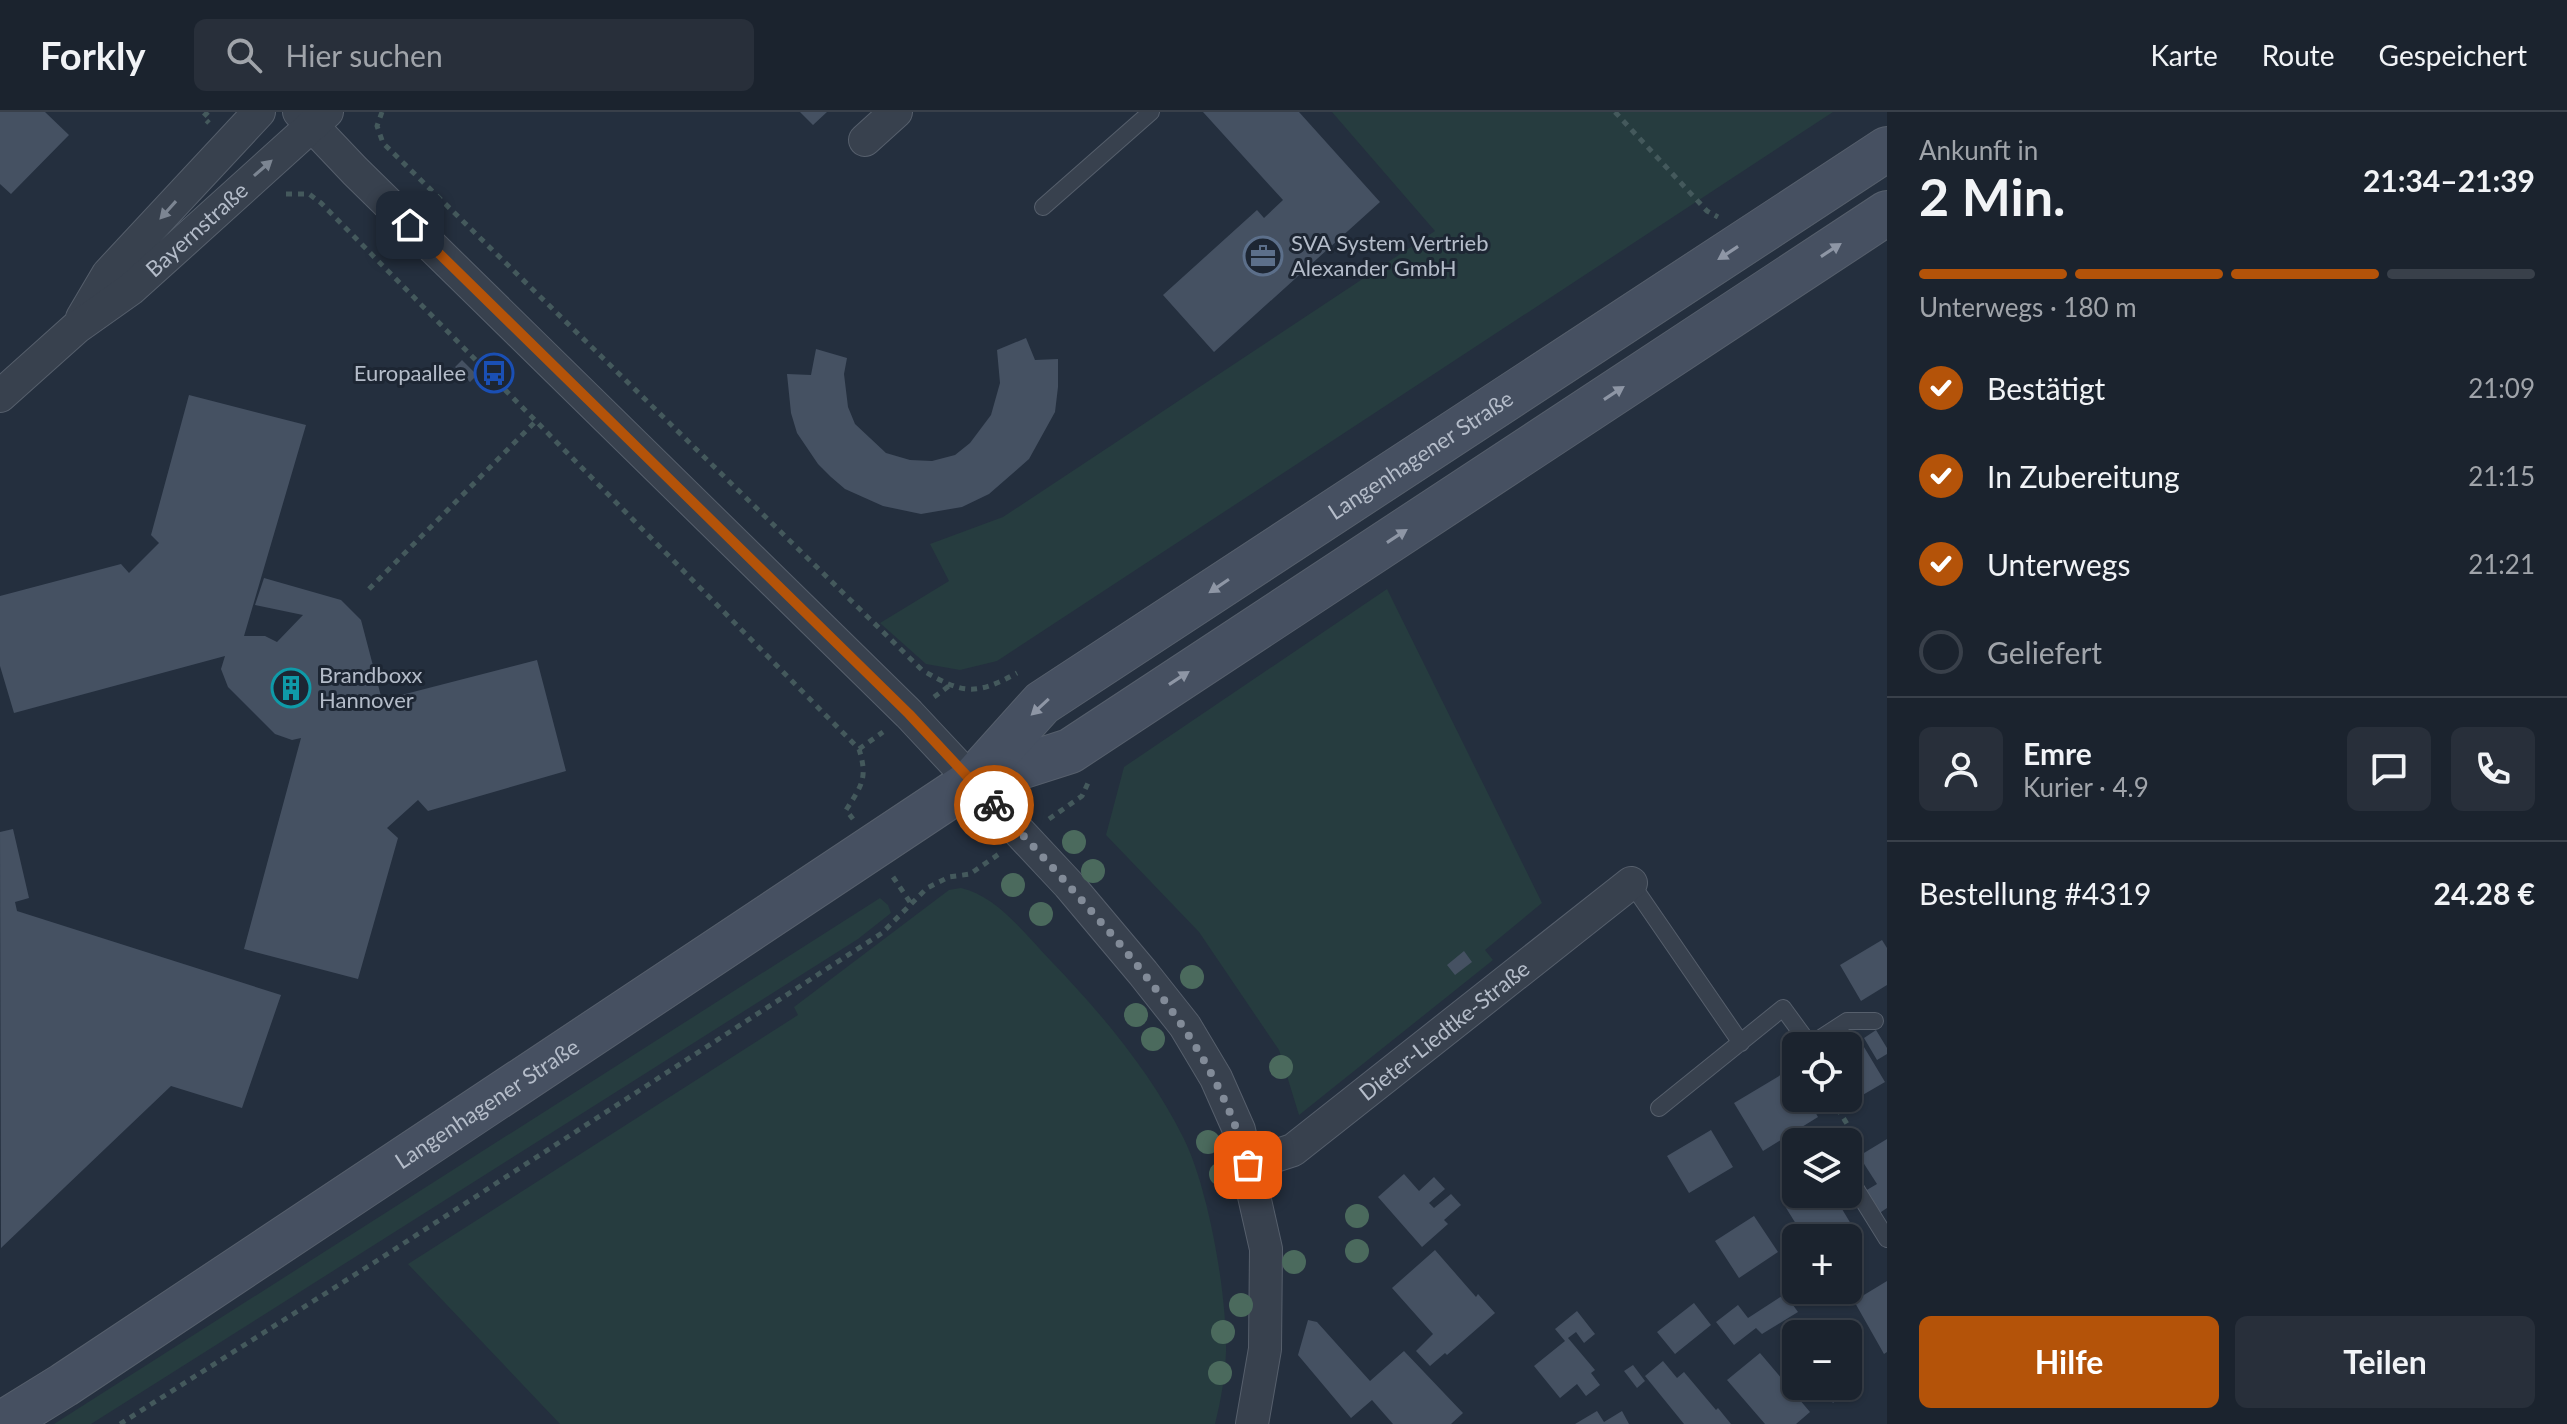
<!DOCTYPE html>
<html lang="de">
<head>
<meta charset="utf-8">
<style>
  :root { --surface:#1b232e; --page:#282f3a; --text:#f1f3f6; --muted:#a0a4aa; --line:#39404a; --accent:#b45309 }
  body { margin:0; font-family:Lato,sans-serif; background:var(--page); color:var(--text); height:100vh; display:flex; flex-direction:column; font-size:30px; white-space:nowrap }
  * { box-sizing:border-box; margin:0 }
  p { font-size:26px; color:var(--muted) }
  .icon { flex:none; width:44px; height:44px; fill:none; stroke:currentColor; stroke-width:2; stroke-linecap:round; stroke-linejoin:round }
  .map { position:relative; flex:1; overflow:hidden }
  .drawer { display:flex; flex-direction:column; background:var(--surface); width:680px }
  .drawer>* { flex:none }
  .controls { position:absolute; left:1782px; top:920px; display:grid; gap:16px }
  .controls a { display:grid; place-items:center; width:80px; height:80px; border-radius:12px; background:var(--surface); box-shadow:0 2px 6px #0004,0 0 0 2px var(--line); font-size:40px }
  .pin { position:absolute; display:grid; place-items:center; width:68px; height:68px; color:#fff; margin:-34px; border-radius:16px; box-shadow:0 4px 12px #0006 }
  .courier { position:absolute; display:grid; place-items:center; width:80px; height:80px; margin:-40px; border:6px solid #b45309; border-radius:50%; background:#fff; color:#222; box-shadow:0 2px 10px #0007 }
  .head em { font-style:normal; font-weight:700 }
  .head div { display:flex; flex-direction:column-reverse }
  .head { display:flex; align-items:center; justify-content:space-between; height:136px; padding:0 32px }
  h1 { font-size:52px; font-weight:700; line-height:60px }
  .bar { display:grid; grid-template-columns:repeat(4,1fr); gap:12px 8px; align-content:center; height:96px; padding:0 32px }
  .bar i { height:10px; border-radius:6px; background:var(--line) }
  .bar .selected { background:var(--accent) }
  .bar p { grid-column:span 4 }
  .line { display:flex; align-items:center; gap:20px; padding:0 32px; border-top:2px solid var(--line) }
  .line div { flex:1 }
  .round { display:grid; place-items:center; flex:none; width:84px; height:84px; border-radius:12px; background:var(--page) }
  ol { padding:0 32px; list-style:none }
  li { display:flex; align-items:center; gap:24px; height:88px }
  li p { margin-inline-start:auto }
  li .icon { padding:8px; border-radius:50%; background:var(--accent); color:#fff; stroke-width:4 }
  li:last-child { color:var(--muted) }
  li i { width:44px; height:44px; border:4px solid var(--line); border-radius:50% }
  .button { display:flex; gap:16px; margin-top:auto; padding:16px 32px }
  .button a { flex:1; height:92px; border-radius:12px; background:var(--accent); color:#fff; font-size:32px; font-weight:700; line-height:92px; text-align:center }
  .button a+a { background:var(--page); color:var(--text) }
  header { display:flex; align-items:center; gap:48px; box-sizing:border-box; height:112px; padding:0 40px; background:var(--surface); border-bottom:2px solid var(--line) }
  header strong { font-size:38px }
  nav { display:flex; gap:44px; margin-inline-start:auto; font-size:28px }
  .search { width:560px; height:72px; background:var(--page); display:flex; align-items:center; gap:20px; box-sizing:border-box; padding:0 28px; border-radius:12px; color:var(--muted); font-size:30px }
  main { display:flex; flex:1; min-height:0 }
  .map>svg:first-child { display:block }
</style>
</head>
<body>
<header>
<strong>Forkly</strong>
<div class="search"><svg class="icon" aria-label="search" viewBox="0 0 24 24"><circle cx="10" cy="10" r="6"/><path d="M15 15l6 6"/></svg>Hier suchen</div>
<nav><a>Karte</a><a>Route</a><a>Gespeichert</a></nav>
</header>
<main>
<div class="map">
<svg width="1887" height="1312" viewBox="0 0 1887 1312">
  <rect width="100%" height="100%" fill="#242f3e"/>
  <path fill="#263c3f" d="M1332,0H1833L997,549L960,558L926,552L880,511L949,469L930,432L1003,405L1435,119Z
    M1387,477L1542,791L1485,838L1493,848L1299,1003L1279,938L1199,820L1106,723L1124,655Z
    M961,776C997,784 1026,823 1050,848C1101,901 1151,960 1184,1027C1209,1078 1227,1183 1226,1240C1225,1265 1221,1288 1215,1312H560L408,1152L798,903L794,895L941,784L949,778Z
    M880,786L888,793L891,801L858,827L91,1312H54Z"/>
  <path fill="#455162" d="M0,0H45L69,23L11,82L0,72Z
    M800,0H827L813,13Z
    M1203,0H1299L1380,90L1214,240L1163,183L1257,98L1264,106L1283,88Z
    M1026,226L1035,248L1058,247V275L1055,300L1029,347L989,382L962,395L921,402L883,394L845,377L831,365L818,352L797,321L791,301L787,262L811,263L816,237L847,246L844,262L848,295L855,312L886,341L910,348L932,349L955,343L970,331L991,303L1000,271L997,238Z
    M462,248L477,263L470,270L455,255Z
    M189,283L306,313L244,524H265L277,530L303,503L255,493L264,466L341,488L361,508L382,588L537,548L566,659L428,699L418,688L387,716L398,726L358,867L244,837L301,626L292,628L275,622L228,575L221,557L225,544L14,601L0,554V484L121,452L129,461L159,431L151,423Z
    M13,717L29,786L15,790L17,799L281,883L242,996L171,974L1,1136L0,720Z
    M1882,828L1887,836V873L1861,889L1840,853Z
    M1464,839L1472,850L1455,863L1447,853Z
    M1876,918L1887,936V942L1877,948L1864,926Z
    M1858,925L1885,970L1854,988L1848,979V934H1842Z
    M1789,958L1796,968V986H1807L1818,1005L1763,1039L1734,991Z
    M1711,1018L1733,1055L1689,1081L1667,1044Z
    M1887,1027V1096L1878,1102L1865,1079L1877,1072L1859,1044Z
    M1404,1062L1419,1079L1434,1065L1445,1077L1429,1091L1434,1096L1451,1082L1461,1093L1444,1108L1448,1112L1422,1135L1378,1085Z
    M1799,1082H1833L1854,1117L1839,1126H1796V1145L1786,1129L1801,1120L1783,1091Z
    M1754,1104L1778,1140L1739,1166L1715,1129Z
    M1435,1138L1476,1185L1478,1182L1495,1201L1447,1243L1445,1241L1430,1254L1416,1239L1433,1222L1392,1176Z
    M1887,1169V1240L1884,1242L1854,1189Z
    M1785,1182L1798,1200L1762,1222L1756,1216L1734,1233L1716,1210L1738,1193L1748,1206Z
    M1694,1191L1711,1213L1675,1242L1657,1220Z
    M1577,1199L1595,1222L1584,1231L1576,1220L1568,1226L1595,1258L1591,1261L1600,1273L1586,1284L1577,1272L1560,1286L1534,1254L1565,1229L1555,1217Z
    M1308,1208L1317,1210L1370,1269L1404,1239L1463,1301L1451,1312H1393L1372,1288L1351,1306L1298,1243Z
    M1760,1241L1810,1300L1796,1312H1765L1727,1268Z
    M1848,1247L1863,1266L1833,1291L1819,1274H1848Z
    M1663,1249L1677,1266L1684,1260L1716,1298L1718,1296L1731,1312H1684L1645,1264Z
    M1633,1253L1645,1269L1637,1276L1624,1259Z
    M1597,1299L1604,1310L1622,1299L1629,1312H1575Z"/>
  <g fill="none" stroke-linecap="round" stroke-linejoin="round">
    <g stroke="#565f6c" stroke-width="18">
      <path id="service" d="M1043,95L1151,0
        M1631,771L1741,931
        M1659,996L1783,896L1810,933L1847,909H1875
        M1848,1064L1887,1127"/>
    </g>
    <g stroke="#565f6c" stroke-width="34">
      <g id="minor">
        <path d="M299,0L355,59L909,602L1069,773L1143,861L1185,914L1216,966L1239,1018L1266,1137L1265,1237L1252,1312"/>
        <path d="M865,28L896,0"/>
        <path d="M82,206L108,162L259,0"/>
        <path id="s1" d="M0,284L76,216L131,177L327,0"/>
        <path id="s2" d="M1248,1053L1293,1038L1631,771"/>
      </g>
    </g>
    <g stroke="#565f6c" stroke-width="46">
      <g id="secondary">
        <path d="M974,670L1070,639L1887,101"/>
        <path id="s3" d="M1,1312L64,1273L971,670L1042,591L1887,37"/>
      </g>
    </g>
    <path stroke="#44595c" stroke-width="5" stroke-dasharray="6 6" stroke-linecap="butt" d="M208,0L203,5L209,11
      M382,0L377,14L383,31L922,558C963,582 975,584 1017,561
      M1615,0L1707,99L1718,105
      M286,82H309L321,91L859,637C868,666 862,673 846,698L853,707
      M369,477L536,309
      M934,585L949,574
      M859,637L883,620
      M1049,707L1082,684L1088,671
      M893,765L910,790
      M1831,986L1852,1020L1836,1030
      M120,1312L378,1148L882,821L927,776L949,765L970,762L999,742"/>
    <use href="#service" stroke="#38414e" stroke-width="16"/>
    <use href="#minor" stroke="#38414e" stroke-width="32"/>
    <use href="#secondary" stroke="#465061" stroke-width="44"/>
  </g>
  <g fill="#4b6a5d">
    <circle cx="1074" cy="730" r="12"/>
    <circle cx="1093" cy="759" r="12"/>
    <circle cx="1013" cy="773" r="12"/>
    <circle cx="1041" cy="802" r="12"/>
    <circle cx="1192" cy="865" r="12"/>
    <circle cx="1136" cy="903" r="12"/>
    <circle cx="1153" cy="927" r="12"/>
    <circle cx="1281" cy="955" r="12"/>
    <circle cx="1208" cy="1030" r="12"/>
    <circle cx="1221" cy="1062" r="12"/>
    <circle cx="1357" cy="1104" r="12"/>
    <circle cx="1357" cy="1139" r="12"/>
    <circle cx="1294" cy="1150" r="12"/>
    <circle cx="1241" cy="1193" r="12"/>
    <circle cx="1223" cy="1220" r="12"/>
    <circle cx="1220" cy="1261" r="12"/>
  </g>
  <defs><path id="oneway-solid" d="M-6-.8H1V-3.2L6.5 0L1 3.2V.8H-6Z" transform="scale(2)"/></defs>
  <g fill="#7c8592">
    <use href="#oneway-solid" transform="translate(263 56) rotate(-41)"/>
    <use href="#oneway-solid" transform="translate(168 98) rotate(132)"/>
  </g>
  <g fill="#8e96a5">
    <use href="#oneway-solid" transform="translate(1831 138) rotate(-33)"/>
    <use href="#oneway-solid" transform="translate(1728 141) rotate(147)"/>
    <use href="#oneway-solid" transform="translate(1614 281) rotate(-33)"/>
    <use href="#oneway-solid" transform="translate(1397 424) rotate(-33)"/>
    <use href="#oneway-solid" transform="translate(1219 474) rotate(146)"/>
    <use href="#oneway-solid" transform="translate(1179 566) rotate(-33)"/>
    <use href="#oneway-solid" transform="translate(1040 595) rotate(137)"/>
  </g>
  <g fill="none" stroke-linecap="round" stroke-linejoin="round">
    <path stroke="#828b98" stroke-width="8" stroke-dasharray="0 14.4" d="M994,693C1035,735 1074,779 1113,824C1172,894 1224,964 1248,1053"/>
    <path stroke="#b45309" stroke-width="10" d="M410,113L909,602L994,693"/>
  </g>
  <defs>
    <g id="office-ring" transform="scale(2)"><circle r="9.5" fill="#1d2633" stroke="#5c6f8a" stroke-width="1.5"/><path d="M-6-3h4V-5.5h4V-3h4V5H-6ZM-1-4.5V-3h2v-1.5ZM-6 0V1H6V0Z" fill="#5c6f8a"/></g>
    <g id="bus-ring" transform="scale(2)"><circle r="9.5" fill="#1d2633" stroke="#1a4fb4" stroke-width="1.5"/><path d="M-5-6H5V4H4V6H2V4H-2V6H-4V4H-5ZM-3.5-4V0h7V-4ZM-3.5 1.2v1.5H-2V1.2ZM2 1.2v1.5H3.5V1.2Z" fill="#1a4fb4"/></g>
    <g id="building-ring" transform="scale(2)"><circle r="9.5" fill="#1d2633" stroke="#0f9aa8" stroke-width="1.5"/><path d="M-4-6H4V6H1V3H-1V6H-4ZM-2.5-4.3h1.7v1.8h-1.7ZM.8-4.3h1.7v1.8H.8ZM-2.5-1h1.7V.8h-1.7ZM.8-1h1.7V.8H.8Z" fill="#0f9aa8"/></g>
  </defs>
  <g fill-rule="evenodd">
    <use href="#office-ring" x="1263" y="144"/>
    <use href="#bus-ring" x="494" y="261"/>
    <use href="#building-ring" x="291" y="576"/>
  </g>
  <g text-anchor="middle" stroke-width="6" stroke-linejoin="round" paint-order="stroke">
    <g font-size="22" fill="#b4bcc9" stroke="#1d2633">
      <text dy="8" stroke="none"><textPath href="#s1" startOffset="258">Bayernstraße</textPath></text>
      <text dy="8" stroke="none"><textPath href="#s3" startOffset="1722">Langenhagener Straße</textPath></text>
      <text dy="8" stroke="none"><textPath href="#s2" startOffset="240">Dieter-Liedtke-Straße</textPath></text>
      <text dy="8" stroke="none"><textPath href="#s3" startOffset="582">Langenhagener Straße</textPath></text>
    </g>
    <g font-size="22" fill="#b4bcc9" stroke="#1d2633" text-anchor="start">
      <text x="1291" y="139">SVA System Vertrieb<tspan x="1291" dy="25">Alexander GmbH</tspan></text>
      <text x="466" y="269" text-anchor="end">Europaallee</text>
      <text x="319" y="571">Brandboxx<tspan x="319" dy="25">Hannover</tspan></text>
    </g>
  </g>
</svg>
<div class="controls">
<a><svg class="icon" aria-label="locate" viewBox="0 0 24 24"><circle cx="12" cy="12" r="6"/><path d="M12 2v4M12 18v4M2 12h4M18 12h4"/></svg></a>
<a><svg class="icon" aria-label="layers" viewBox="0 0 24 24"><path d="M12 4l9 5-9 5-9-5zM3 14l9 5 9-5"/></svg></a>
<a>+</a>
<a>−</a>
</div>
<div class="pin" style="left:1248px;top:1053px;background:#ea580c"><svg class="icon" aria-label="bag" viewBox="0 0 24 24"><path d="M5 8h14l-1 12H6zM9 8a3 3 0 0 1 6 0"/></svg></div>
<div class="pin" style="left:410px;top:113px;background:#1f2937"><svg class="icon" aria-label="home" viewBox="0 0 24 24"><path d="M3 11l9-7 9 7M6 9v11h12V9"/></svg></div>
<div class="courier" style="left:994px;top:693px"><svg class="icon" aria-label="bike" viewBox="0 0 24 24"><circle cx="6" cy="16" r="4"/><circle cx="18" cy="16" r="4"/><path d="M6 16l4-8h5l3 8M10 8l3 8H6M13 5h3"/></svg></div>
</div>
<section class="drawer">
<div class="head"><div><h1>2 Min.</h1><p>Ankunft in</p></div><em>21:34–21:39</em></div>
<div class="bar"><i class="selected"></i><i class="selected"></i><i class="selected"></i><i></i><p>Unterwegs · 180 m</p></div>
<ol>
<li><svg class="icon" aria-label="check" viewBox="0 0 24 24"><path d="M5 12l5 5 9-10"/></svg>Bestätigt<p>21:09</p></li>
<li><svg class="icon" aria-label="check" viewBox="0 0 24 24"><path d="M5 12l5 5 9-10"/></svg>In Zubereitung<p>21:15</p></li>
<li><svg class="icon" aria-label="check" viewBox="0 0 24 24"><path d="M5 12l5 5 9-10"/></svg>Unterwegs<p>21:21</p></li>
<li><i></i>Geliefert</li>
</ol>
<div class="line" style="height:144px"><a class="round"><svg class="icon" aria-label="person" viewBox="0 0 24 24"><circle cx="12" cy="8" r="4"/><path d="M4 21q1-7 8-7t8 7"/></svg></a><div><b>Emre</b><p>Kurier · 4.9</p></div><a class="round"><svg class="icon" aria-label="chat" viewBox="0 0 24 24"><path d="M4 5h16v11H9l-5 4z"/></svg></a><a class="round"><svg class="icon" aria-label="phone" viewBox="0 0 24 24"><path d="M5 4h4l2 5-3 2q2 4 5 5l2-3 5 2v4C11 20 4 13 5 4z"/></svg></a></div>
<div class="line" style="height:104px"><div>Bestellung #4319</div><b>24.28 €</b></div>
<div class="button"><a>Hilfe</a><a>Teilen</a></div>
</section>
</main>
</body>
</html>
